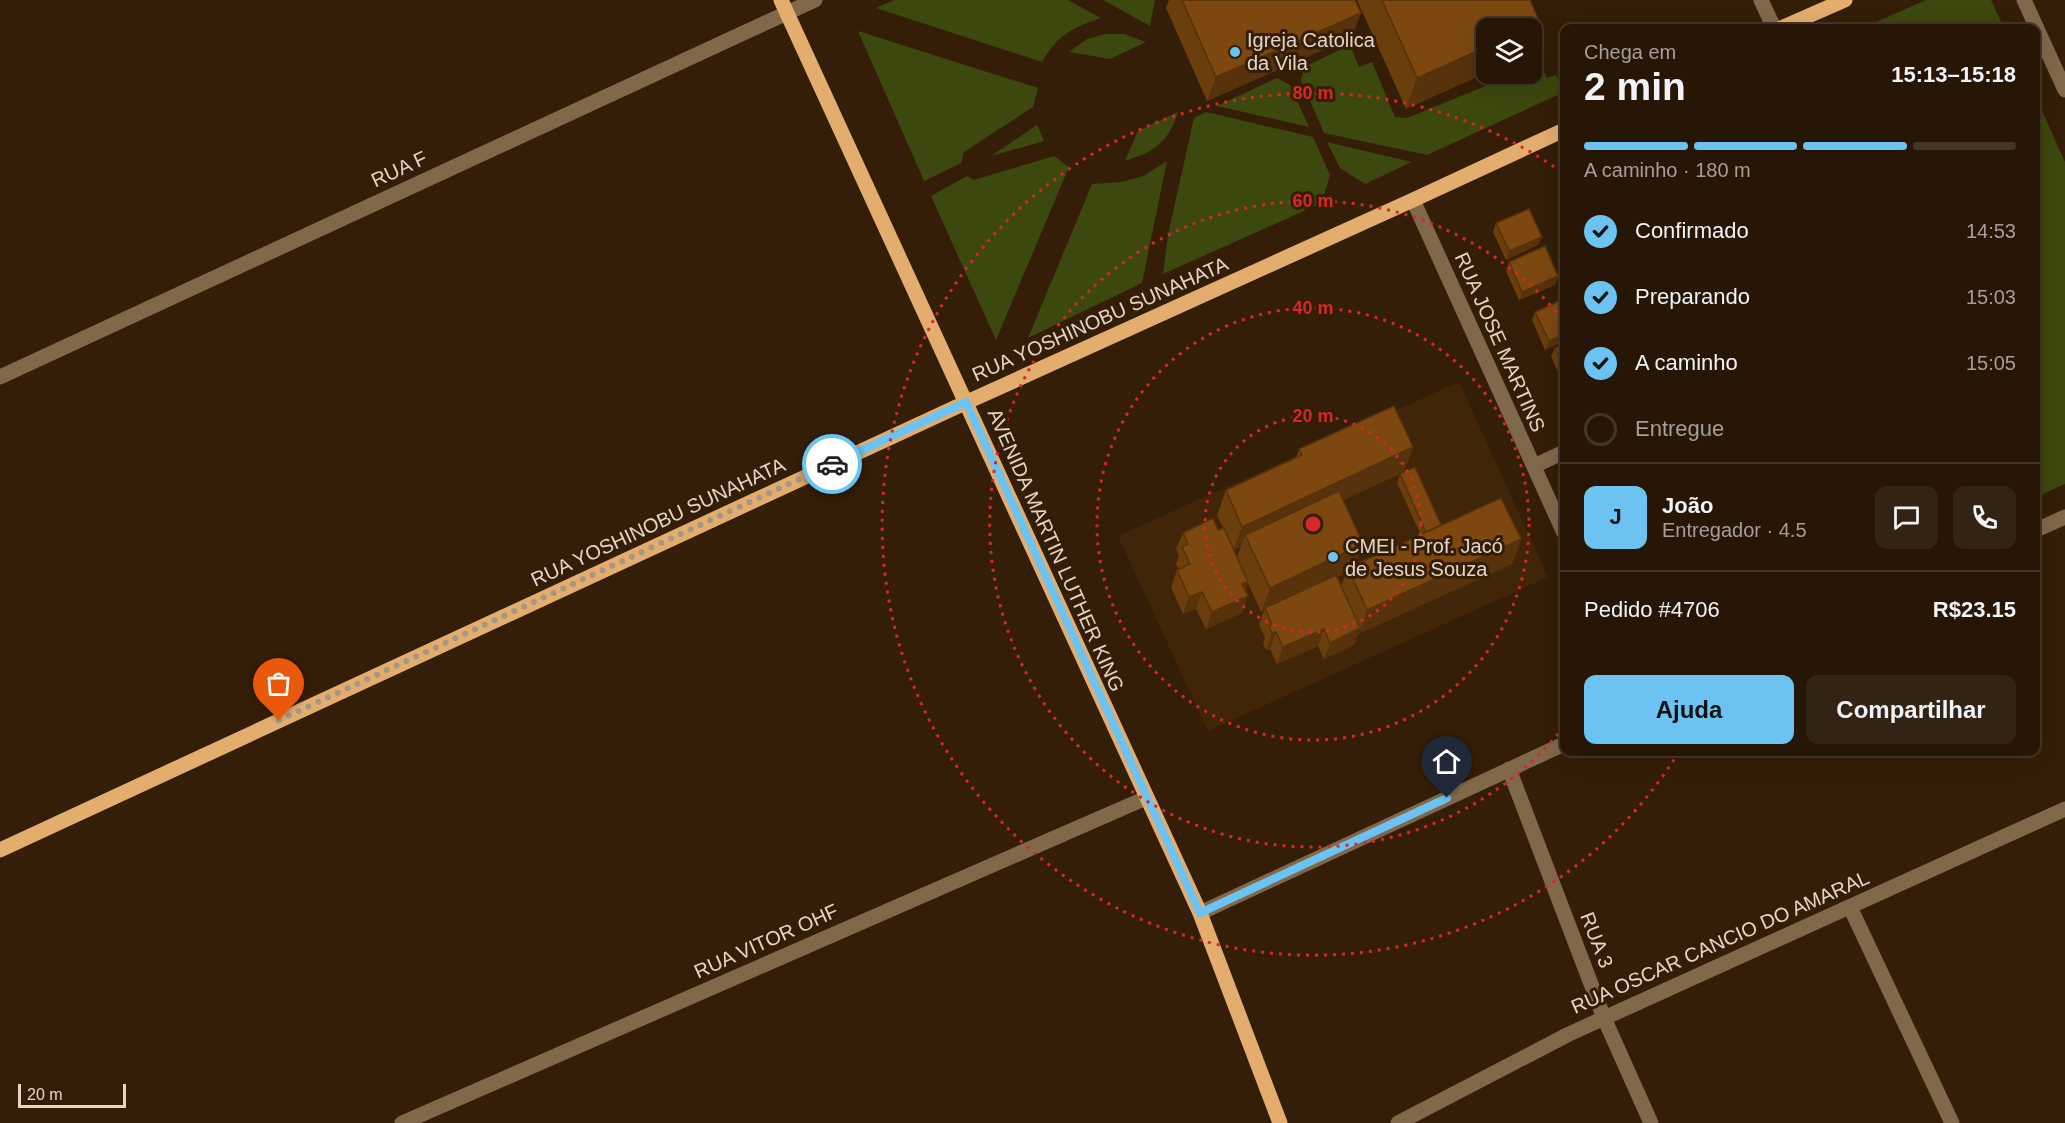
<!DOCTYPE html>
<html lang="pt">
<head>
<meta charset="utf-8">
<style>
  :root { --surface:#271606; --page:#332314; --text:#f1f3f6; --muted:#a49f9b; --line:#433528; --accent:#6cc3f2 }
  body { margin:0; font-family:Helvetica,sans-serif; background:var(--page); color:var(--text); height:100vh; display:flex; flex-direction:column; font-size:22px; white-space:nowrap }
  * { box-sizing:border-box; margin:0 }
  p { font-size:20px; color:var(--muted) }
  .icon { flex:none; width:33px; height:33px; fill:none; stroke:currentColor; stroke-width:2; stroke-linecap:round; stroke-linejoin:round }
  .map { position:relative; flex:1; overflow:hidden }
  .side { position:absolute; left:1560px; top:24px; width:480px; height:732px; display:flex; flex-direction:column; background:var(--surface); border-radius:12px; box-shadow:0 6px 24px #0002,0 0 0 2px var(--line) }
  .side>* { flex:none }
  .buttons { position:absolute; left:1476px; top:18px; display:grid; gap:12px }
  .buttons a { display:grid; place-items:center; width:66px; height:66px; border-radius:12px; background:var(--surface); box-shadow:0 6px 24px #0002,0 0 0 2px var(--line); font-size:30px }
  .scale { position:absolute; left:18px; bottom:15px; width:108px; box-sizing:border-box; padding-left:6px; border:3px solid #e5d5c8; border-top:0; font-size:16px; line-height:21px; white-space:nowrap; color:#e5d5c8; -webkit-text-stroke:4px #341e08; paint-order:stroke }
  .pin { position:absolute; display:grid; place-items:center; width:51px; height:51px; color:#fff; margin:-62px -26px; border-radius:50% 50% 50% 0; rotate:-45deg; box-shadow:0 0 6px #0007 }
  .pin .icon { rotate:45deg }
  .courier { position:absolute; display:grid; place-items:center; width:60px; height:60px; margin:-30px; border:4px solid #6cc3f2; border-radius:50%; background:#fff; color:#222; box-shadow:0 2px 8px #0007 }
  .headline em { font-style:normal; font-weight:700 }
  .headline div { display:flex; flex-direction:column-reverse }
  .headline { display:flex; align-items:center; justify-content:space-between; height:102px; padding:0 24px }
  h1 { font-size:39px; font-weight:700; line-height:45px }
  .bar { display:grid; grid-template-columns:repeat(4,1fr); gap:9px 6px; align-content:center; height:72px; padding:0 24px }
  .bar i { height:8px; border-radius:4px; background:var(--line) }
  .bar .current { background:var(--accent) }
  .bar p { grid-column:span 4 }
  .line { display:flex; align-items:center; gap:15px; padding:0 24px; border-top:2px solid var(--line) }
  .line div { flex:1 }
  .round { display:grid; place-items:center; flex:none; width:63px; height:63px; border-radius:12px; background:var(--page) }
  ol { padding:0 24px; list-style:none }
  li { display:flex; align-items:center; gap:18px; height:66px }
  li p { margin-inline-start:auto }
  li .icon { padding:6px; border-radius:50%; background:var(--accent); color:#111; stroke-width:4 }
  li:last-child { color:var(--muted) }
  li i { width:33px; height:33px; border:3px solid var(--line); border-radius:50% }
  .button { display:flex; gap:12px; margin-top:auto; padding:12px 24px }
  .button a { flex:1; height:69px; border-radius:12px; background:var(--accent); color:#111; font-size:24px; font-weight:700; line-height:69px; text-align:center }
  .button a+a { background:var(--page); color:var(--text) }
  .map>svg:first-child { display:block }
</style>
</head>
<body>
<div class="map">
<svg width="2065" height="1123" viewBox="0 0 2065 1123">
  <rect width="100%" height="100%" fill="#341e08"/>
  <path fill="#412508" d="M1459,382L1548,577L1208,731L1118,536Z"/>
  <path fill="#3c480e" d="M894,0H1068L1101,18C1072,27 1057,36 1042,62L876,8Z
    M1103,0H1155L1150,26Z
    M1926,0H1991L2004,28H1863Z
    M858,31L1038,88L1033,107L964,152L961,163L924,181Z
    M1105,34H1124L1146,42L1110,59L1069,52L1087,39Z
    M1350,45L1359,67L1372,62L1395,117L1407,118L1515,74H1532V67L1539,63L1547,78L1556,75L1564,92L1427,155L1324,133L1301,80L1304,67Z
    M1277,78L1290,85L1309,127L1217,106Z
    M2036,97L2065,162V484L2036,497Z
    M1178,112C1168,143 1154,152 1125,161L1138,131Z
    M1206,112L1313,137L1330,175L1322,203L1163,274L1168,235L1194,118Z
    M1037,125L1044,141L991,156Z
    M1327,142L1412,162L1365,184L1340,168Z
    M1054,156L1069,167L996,340L931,196L967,176L974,180Z
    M1167,161L1142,283L1028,338L1092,184L1122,182L1143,176Z"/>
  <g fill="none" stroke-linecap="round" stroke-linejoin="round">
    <path stroke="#82684a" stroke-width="15" d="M1761,0L1774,28
      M2024,0L2065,90
      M1413,200L1564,533
      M0,377L815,0
      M1534,466L1564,452
      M2036,530L2065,517
      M1509,769L1604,1018L1651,1123
      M1850,907L1952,1123
      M1200,913L1564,744
      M402,1123L1146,798
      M1398,1123L1569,1034L2065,809"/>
    <path stroke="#e2ad6d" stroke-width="15" d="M781,0L1200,913L1280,1123
      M1781,28L1845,0
      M0,850L967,402L1413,200L1564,130"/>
  </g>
  <path fill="#6b3e0e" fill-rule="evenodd" d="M1169,0H1355L1352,37L1207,101L1166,8Z
    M1357,0H1530L1540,23L1532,48V28L1406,109Z
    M1496,223L1542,237L1538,245L1506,260L1493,232Z
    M1509,262L1558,276L1555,285L1519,300L1506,271Z
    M1564,299V341L1545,350L1532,320L1535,312Z
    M1564,343V386L1551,356L1555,348Z
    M1413,447L1404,472L1343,500L1356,564L1421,535L1397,483L1400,474L1441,525L1521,539L1512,564L1358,634L1354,645L1324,659L1318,646L1277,664L1270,649L1266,650L1263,643L1265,638L1259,624L1264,611L1261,612L1248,583L1245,590L1242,613L1206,629L1196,609L1183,614L1171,587L1177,570H1179L1176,564L1179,555L1176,549L1183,533L1218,530L1223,528L1217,515L1226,490L1296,458L1299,449ZM1241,547L1237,557L1234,550ZM1346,572L1341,587L1337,577Z"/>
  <path fill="#57320b" d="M1361,13L1352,37L1207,101L1216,77Z
    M1540,23L1532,48V28H1529Z
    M1486,47V73L1406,109L1417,78Z
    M1542,237L1538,245L1506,260L1509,251Z
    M1558,276L1555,285L1519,300L1522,292Z
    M1564,334V341L1545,350L1549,341Z
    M1413,447L1404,472L1249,543L1245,535L1241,547L1233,551L1242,527Z
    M1521,539L1512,564L1358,634L1354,645L1324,659L1330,643L1360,629L1367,610Z
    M1363,544L1354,569L1348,568L1346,572L1266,610L1265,608L1264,611L1261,612L1270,588Z
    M1248,582L1242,598V584Z
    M1202,592L1196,609L1183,614L1189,597Z
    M1248,596L1242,613L1206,629L1212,612Z
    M1324,629L1318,646L1277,664L1283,647Z
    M1276,632L1270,649L1266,650L1272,633Z"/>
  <path fill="#7c4810" stroke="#57320b" stroke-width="1.5" d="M1182,0H1355L1361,13L1216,77Z
    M1382,0H1530L1540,23L1529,28H1486V47L1417,78Z
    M1529,209L1542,237L1509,251L1496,223Z
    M1545,246L1558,276L1522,292L1509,262Z
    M1564,299V334L1549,341L1535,312Z
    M1564,343V370L1555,348Z
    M1394,406L1413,447L1242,527L1226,490L1302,455L1299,449Z
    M1415,467L1441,525L1426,532L1400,474Z
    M1339,491L1363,544L1270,588L1245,535Z
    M1501,498L1521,539L1367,610L1348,568Z
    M1213,518L1218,530L1224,528L1248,582L1242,584L1248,596L1212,612L1202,592L1189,597L1177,570L1190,564L1182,547L1188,544L1183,533Z
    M1336,575L1360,628L1330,643L1324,629L1283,647L1276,632L1272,633L1269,626L1272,624L1265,608Z"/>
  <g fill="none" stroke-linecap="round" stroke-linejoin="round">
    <path stroke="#a79585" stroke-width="6" stroke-dasharray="0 10.8" d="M279,720L832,464"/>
    <path stroke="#6cc3f2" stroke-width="8" d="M832,464L966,402L1200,913L1447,798"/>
  </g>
  <g fill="none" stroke="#d62828" stroke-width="3" stroke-dasharray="3 6">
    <circle cx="1313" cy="524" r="108"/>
    <circle cx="1313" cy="524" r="216"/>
    <path d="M1564 727A323 323 0 1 1 1564 321"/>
    <path d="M1679 752A431 431 0 1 1 1563 173"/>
  </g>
  <g fill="#6cc3f2" stroke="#341e08" stroke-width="2">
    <circle cx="1235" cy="52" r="6"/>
    <circle cx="1333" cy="557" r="6"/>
  </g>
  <g text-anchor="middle" stroke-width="6" stroke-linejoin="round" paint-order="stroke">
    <g font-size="20" fill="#e5d5c8" stroke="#341e08" text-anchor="start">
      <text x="1247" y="47">Igreja Catolica<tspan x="1247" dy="23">da Vila</tspan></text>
      <text x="1345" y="553">CMEI - Prof. Jacó<tspan x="1345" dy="23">de Jesus Souza</tspan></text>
    </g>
    <g font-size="20" fill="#e5d5c8" stroke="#341e08">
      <text transform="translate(399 169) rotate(-25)" y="7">RUA F</text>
      <text transform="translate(1100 319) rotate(-24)" y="7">RUA YOSHINOBU SUNAHATA</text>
      <text transform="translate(1500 342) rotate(66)" y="7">RUA JOSE MARTINS</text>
      <text transform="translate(658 522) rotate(-25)" y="7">RUA YOSHINOBU SUNAHATA</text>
      <text transform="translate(1056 550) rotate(66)" y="7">AVENIDA MARTIN LUTHER KING</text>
      <text transform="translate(1597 940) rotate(69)" y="7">RUA 3</text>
      <text transform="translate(766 941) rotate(-24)" y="7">RUA VITOR OHF</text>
      <text transform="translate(1720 942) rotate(-24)" y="7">RUA OSCAR CANCIO DO AMARAL</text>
    </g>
  </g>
  <circle cx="1313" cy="524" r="9" fill="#d62828" stroke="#341e08" stroke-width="3"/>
  <g font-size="18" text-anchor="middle" font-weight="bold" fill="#d62828" stroke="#341e08" stroke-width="6" stroke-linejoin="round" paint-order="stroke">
    <text x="1313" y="99">80 m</text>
    <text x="1313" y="207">60 m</text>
    <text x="1313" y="314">40 m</text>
    <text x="1313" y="422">20 m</text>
  </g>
</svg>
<div class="buttons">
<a><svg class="icon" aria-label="layers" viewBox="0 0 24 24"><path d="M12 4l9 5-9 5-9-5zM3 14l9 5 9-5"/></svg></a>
</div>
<div class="scale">20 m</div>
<div class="pin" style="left:279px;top:720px;background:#ea580c"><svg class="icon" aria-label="bag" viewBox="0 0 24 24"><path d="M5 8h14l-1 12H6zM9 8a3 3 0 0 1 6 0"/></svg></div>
<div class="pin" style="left:1447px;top:798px;background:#1f2937"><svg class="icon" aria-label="home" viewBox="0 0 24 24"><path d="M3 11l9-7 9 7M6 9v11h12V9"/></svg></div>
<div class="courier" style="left:832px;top:464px"><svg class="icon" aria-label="car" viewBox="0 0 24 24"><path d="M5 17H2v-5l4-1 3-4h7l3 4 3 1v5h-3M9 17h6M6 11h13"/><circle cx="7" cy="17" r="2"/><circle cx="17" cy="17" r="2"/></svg></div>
<section class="side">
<div class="headline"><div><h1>2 min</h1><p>Chega em</p></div><em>15:13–15:18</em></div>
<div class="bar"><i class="current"></i><i class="current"></i><i class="current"></i><i></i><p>A caminho · 180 m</p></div>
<ol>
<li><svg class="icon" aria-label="check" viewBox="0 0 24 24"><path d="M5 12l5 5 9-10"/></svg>Confirmado<p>14:53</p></li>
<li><svg class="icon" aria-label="check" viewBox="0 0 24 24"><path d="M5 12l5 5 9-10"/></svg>Preparando<p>15:03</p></li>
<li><svg class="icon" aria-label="check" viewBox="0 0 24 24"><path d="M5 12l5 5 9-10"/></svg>A caminho<p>15:05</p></li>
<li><i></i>Entregue</li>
</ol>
<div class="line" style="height:108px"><b class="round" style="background:var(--accent);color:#111">J</b><div><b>João</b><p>Entregador · 4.5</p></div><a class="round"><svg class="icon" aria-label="chat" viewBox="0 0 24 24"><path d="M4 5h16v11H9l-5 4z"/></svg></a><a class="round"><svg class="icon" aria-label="phone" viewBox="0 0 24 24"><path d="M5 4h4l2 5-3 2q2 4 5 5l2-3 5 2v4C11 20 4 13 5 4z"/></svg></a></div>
<div class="line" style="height:78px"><div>Pedido #4706</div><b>R$23.15</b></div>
<div class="button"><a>Ajuda</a><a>Compartilhar</a></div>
</section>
</div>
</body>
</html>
